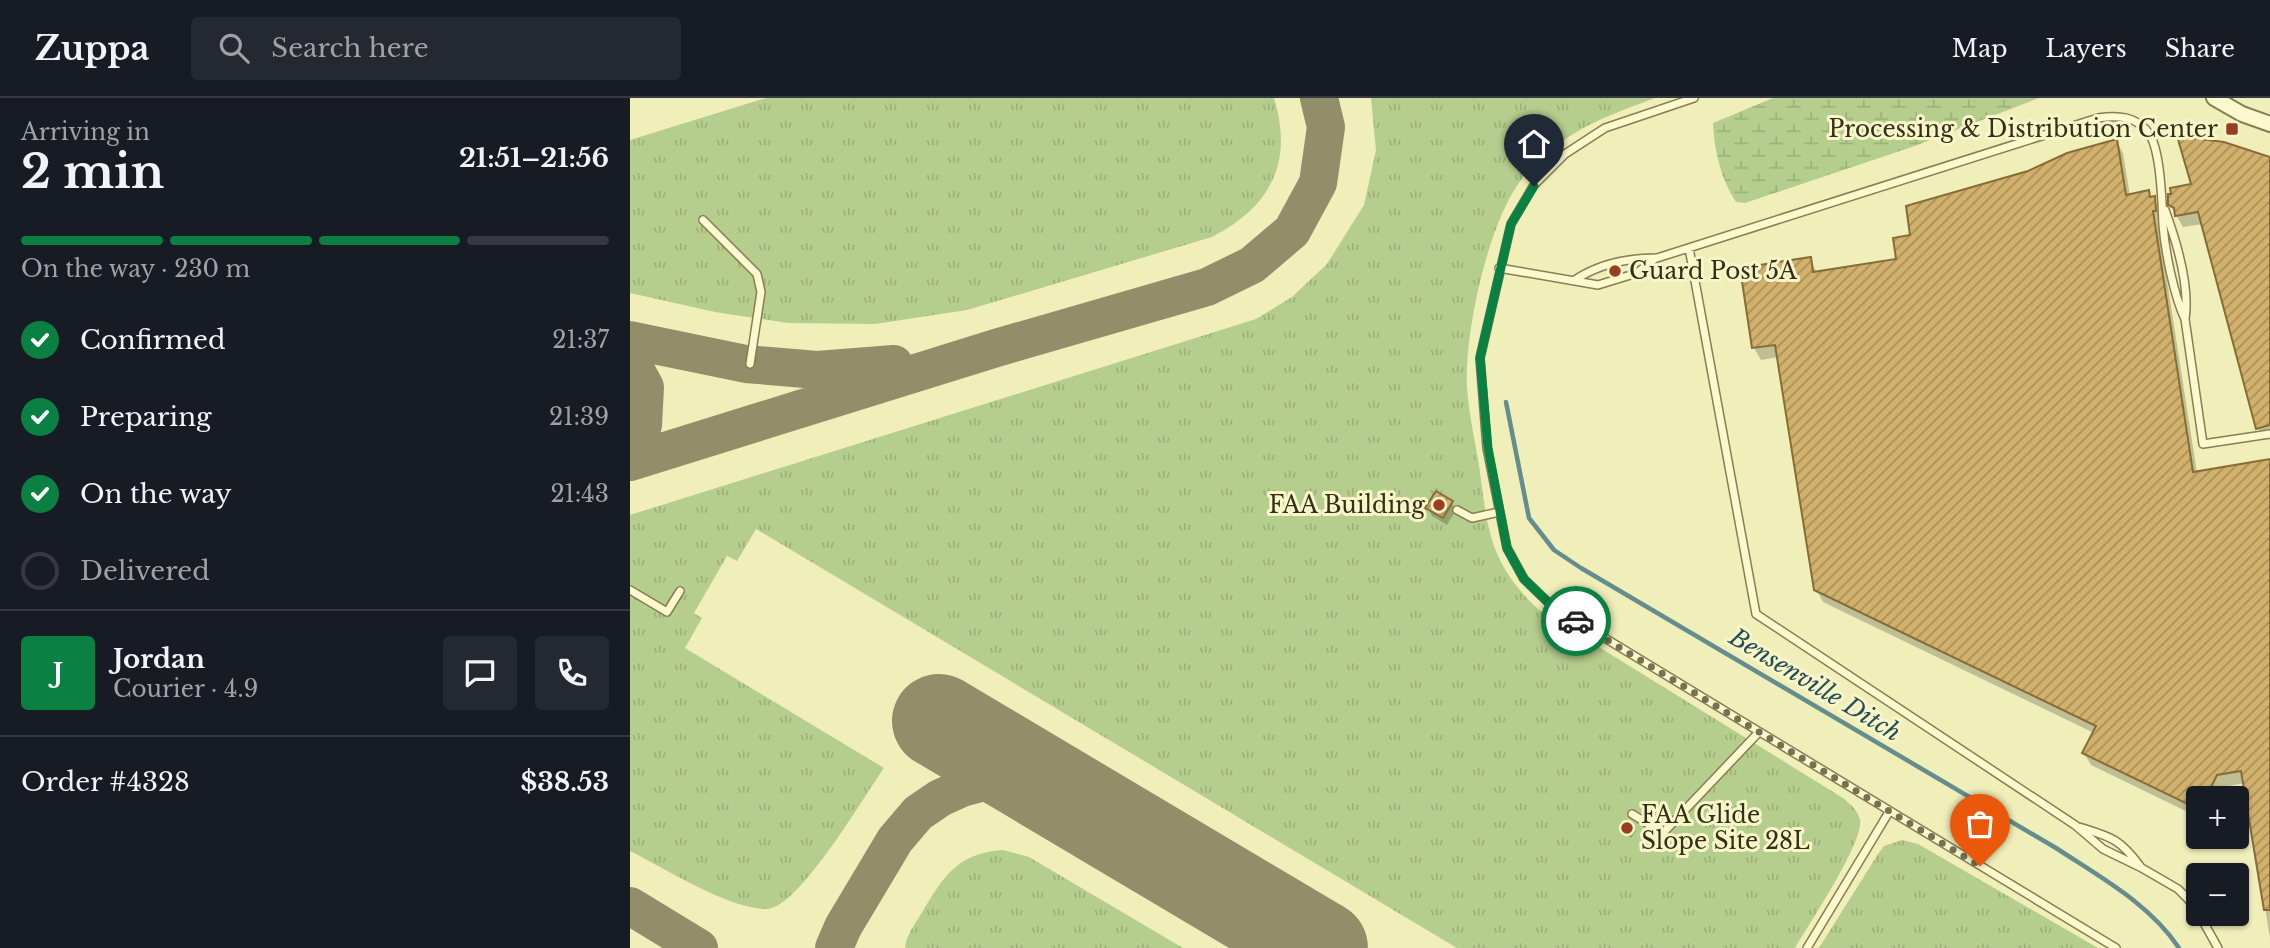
<!DOCTYPE html>
<html lang="en">
<head>
<meta charset="utf-8">
<style>
  :root { --surface:#171b24; --page:#242831; --text:#f1f3f6; --muted:#9ea1a6; --line:#363941; --accent:#0b8043 }
  body { margin:0; font-family:"Libre Baskerville",serif; background:var(--page); color:var(--text); height:100vh; display:flex; flex-direction:column; font-size:26px; white-space:nowrap }
  * { box-sizing:border-box; margin:0 }
  p { font-size:23px; color:var(--muted) }
  .icon { flex:none; width:38px; height:38px; fill:none; stroke:currentColor; stroke-width:2; stroke-linecap:round; stroke-linejoin:round }
  .map { position:relative; flex:1; overflow:hidden }
  .side { display:flex; flex-direction:column; background:var(--surface); width:630px }
  .side>* { flex:none }
  .tools { position:absolute; left:1556px; top:688px; display:grid; gap:14px }
  .tools a { display:grid; place-items:center; width:63px; height:63px; border-radius:7px; background:var(--surface); box-shadow:0 2px 5px #0004; font-size:35px }
  .pin { position:absolute; display:grid; place-items:center; width:60px; height:60px; color:#fff; margin:-72px -30px; border-radius:50% 50% 50% 0; rotate:-45deg; box-shadow:0 0 7px #0007 }
  .pin .icon { rotate:45deg }
  .courier { position:absolute; display:grid; place-items:center; width:70px; height:70px; margin:-35px; border:5px solid #0b8043; border-radius:50%; background:#fff; color:#222; box-shadow:0 2px 9px #0007 }
  .head em { font-style:normal; font-weight:700 }
  .head div { display:flex; flex-direction:column-reverse }
  .head { display:flex; align-items:center; justify-content:space-between; height:119px; padding:0 21px }
  h1 { font-size:46px; font-weight:700; line-height:52px }
  .bar { display:grid; grid-template-columns:repeat(4,1fr); gap:10px 7px; align-content:center; height:84px; padding:0 21px }
  .bar i { height:9px; border-radius:5px; background:var(--line) }
  .bar .selected { background:var(--accent) }
  .bar p { grid-column:span 4 }
  .line { display:flex; align-items:center; gap:18px; padding:0 21px; border-top:2px solid var(--line) }
  .line div { flex:1 }
  .round { display:grid; place-items:center; flex:none; width:74px; height:74px; border-radius:7px; background:var(--page) }
  ol { padding:0 21px; list-style:none }
  li { display:flex; align-items:center; gap:21px; height:77px }
  li p { margin-inline-start:auto }
  li .icon { padding:7px; border-radius:50%; background:var(--accent); color:#fff; stroke-width:4 }
  li:last-child { color:var(--muted) }
  li i { width:38px; height:38px; border:4px solid var(--line); border-radius:50% }
  header { display:flex; align-items:center; gap:42px; box-sizing:border-box; height:98px; padding:0 35px; background:var(--surface); border-bottom:2px solid var(--line) }
  header strong { font-size:33px }
  nav { display:flex; gap:38px; margin-inline-start:auto; font-size:24px }
  .search { width:490px; height:63px; background:var(--page); display:flex; align-items:center; gap:18px; box-sizing:border-box; padding:0 24px; border-radius:7px; color:var(--muted); font-size:26px }
  main { display:flex; flex:1; min-height:0 }
  .map>svg:first-child { display:block }
</style>
</head>
<body>
<header>
<strong>Zuppa</strong>
<div class="search"><svg class="icon" aria-label="search" viewBox="0 0 24 24"><circle cx="10" cy="10" r="6"/><path d="M15 15l6 6"/></svg>Search here</div>
<nav><a>Map</a><a>Layers</a><a>Share</a></nav>
</header>
<main>
<section class="side">
<div class="head"><div><h1>2 min</h1><p>Arriving in</p></div><em>21:51–21:56</em></div>
<div class="bar"><i class="selected"></i><i class="selected"></i><i class="selected"></i><i></i><p>On the way · 230 m</p></div>
<ol>
<li><svg class="icon" aria-label="check" viewBox="0 0 24 24"><path d="M5 12l5 5 9-10"/></svg>Confirmed<p>21:37</p></li>
<li><svg class="icon" aria-label="check" viewBox="0 0 24 24"><path d="M5 12l5 5 9-10"/></svg>Preparing<p>21:39</p></li>
<li><svg class="icon" aria-label="check" viewBox="0 0 24 24"><path d="M5 12l5 5 9-10"/></svg>On the way<p>21:43</p></li>
<li><i></i>Delivered</li>
</ol>
<div class="line" style="height:126px"><b class="round" style="background:var(--accent);color:#fff">J</b><div><b>Jordan</b><p>Courier · 4.9</p></div><a class="round"><svg class="icon" aria-label="chat" viewBox="0 0 24 24"><path d="M4 5h16v11H9l-5 4z"/></svg></a><a class="round"><svg class="icon" aria-label="phone" viewBox="0 0 24 24"><path d="M5 4h4l2 5-3 2q2 4 5 5l2-3 5 2v4C11 20 4 13 5 4z"/></svg></a></div>
<div class="line" style="height:91px"><div>Order #4328</div><b>$38.53</b></div>
</section>
<div class="map">
<svg width="1640" height="850" viewBox="0 0 1640 850">
  <defs>
    <pattern id="grass-tufts" width="24" height="20" patternUnits="userSpaceOnUse" patternTransform="scale(1.75)"><rect width="24" height="20" fill="#b6ce8d"/><path d="M3 7l-1-3M5 7V3M7 7l1-3M15 17l-1-3M17 17v-4M19 17l1-3" fill="none" stroke="#9db179"/></pattern>
    <pattern id="wetland-marsh" width="20" height="14" patternUnits="userSpaceOnUse" patternTransform="scale(1.75)"><rect width="20" height="14" fill="#b6ce8d"/><path d="M1 5h8M5 5V1M11 12h8M15 12V8" fill="none" stroke="#9db179"/></pattern>
    <pattern id="building-hatch" width="6" height="6" patternUnits="userSpaceOnUse" patternTransform="scale(1.75)"><rect width="6" height="6" fill="#d1b16c"/><path d="M-1 1l2-2M0 6l6-6M5 7l2-2" fill="none" stroke="#aa9058"/></pattern>
  </defs>
  <rect width="100%" height="100%" fill="#f0eeb9"/>
  <path fill="url(#grass-tufts)" d="M136,0H644C664,65 640,109 582,139L337,212L245,226L158,225L85,214L0,195V42Z
    M741,0H1025C973,19 927,36 891,82C858,125 834,236 837,290C839,318 846,347 850,374C854,404 857,436 870,462C880,482 893,497 909,512L1213,700C1220,706 1228,712 1230,722C1234,744 1179,826 1165,850H827L126,431L107,463L97,458L64,515L72,520L55,550L254,670C234,698 169,810 137,811C100,812 34,770 0,753V417L626,221L662,199L697,166L734,107L746,52Z
    M1272,742L1288,746L1468,850H1189L1248,756L1254,748Z
    M373,752L399,759L553,850H275C276,838 285,826 291,816C313,780 326,755 373,752Z"/>
  <path fill="url(#wetland-marsh)" d="M1143,0H1409L1282,49L1115,105L1106,104C1091,82 1084,52 1083,25Z"/>
  <path fill="#0003" d="M1486,43L1493,55L1500,98L1518,94L1531,112L1532,124L1528,125L1567,375L1640,363V840L1615,685L1593,689L1588,700H1568V719L1461,667L1454,655L1464,635L1193,504L1186,491L1149,259L1131,262L1124,250L1112,171L1180,161L1187,175L1268,163L1282,138L1398,74Z
    M1640,61V341L1635,342L1628,330L1573,126L1553,129L1540,106L1563,88Z
    M821,404L826,412L817,427L802,418L798,410Z
    M994,724L1006,733L1001,740L990,731Z"/>
  <g fill="none" stroke-linecap="round" stroke-linejoin="round">
    <path stroke="#668d8e" stroke-width="4.5" d="M876,304L899,420L924,452L951,470L1426,750C1470,779 1520,806 1549,850"/>
    <path stroke="#928e69" stroke-width="38" d="M0,242L116,266L187,272L264,266
      M0,262L15,289L13,327L0,348
      M0,364L366,250L577,189L622,167L662,133L688,85L696,29L689,0
      M0,808L69,850
      M204,850L213,829L265,742L288,715L310,700L332,690L370,680L417,686"/>
    <path stroke="#928e69" stroke-width="94" d="M309,623L691,850"/>
  </g>
  <path fill="url(#building-hatch)" stroke="#886c38" stroke-width="2" d="M1547,38L1594,44L1640,59V327L1626,331L1568,114L1545,118L1544,110L1538,107V96H1541L1540,90L1561,86Z
    M1487,41L1496,97L1519,92L1520,99L1525,98L1526,113H1523L1563,374L1640,361V812H1634L1611,673L1587,677L1576,700H1568V711L1452,655L1466,628L1184,492L1145,247L1122,250L1110,170L1181,159L1183,174L1266,161L1263,140L1280,137L1276,108L1398,73L1437,55Z
    M806,393L823,403L813,420L795,410Z"/>
  <g fill="none" stroke-linecap="round" stroke-linejoin="round">
    <g stroke="#887d53" stroke-width="10">
      <path id="service" d="M1064,0L975,30L935,56L904,87L881,126L850,260L857,350L877,450L894,481L922,508L1486,850
        M1535,112C1546,142 1560,189 1555,221L1573,346L1640,336
        M73,122L127,176L131,194L120,266
        M1059,150L1126,516L1445,727L1473,751L1510,769L1548,791L1558,801L1568,815
        M869,170L968,187L1007,175L1026,160
        M945,182C970,165 997,160 1027,160L1468,20C1488,17 1508,18 1520,37C1531,56 1532,105 1533,127C1535,153 1544,198 1555,221
        M827,412L842,420L869,414
        M0,492L37,514L50,493
        M1002,716L1033,735L1129,634
        M1449,729C1481,739 1489,740 1510,768
        M1569,816L1588,850
        M1177,850L1259,714"/>
    </g>
    <g stroke="#887d53" stroke-width="18">
      <path id="minor" d="M1584,0L1612,16L1640,26"/>
    </g>
    <use href="#service" stroke="#fbf9cd" stroke-width="7"/>
    <use href="#minor" stroke="#fbf9cd" stroke-width="14"/>
  </g>
  <g fill="none" stroke-linecap="round" stroke-linejoin="round">
    <path stroke="#767151" stroke-width="7" stroke-dasharray="0 12.6" d="M946,523L1350,768"/>
    <path stroke="#0b8043" stroke-width="9" d="M904,88L881,126L850,260L858,350L877,450L894,481L922,508L946,523"/>
  </g>
  <g fill="#9a3e20" stroke="#f7f6c9" stroke-width="2.5">
    <rect x="1595" y="24" width="14" height="14" rx="3.5"/>
    <circle cx="985" cy="173" r="7"/>
    <circle cx="809" cy="407" r="7"/>
    <circle cx="997" cy="730" r="7"/>
  </g>
  <g text-anchor="middle" stroke-width="6" stroke-linejoin="round" paint-order="stroke">
    <g font-size="23" fill="#352e19" stroke="#f7f6c9" text-anchor="end">
      <text x="1588" y="39">Processing &amp; Distribution Center</text>
      <text x="999" y="181" text-anchor="start">Guard Post 5A</text>
      <text x="795" y="415">FAA Building</text>
      <text x="1011" y="725" text-anchor="start">FAA Glide<tspan x="1011" dy="26">Slope Site 28L</tspan></text>
    </g>
    <g font-size="24" font-style="italic" fill="#274d56" stroke="#f7f6c9">
      <text transform="translate(1185 587) rotate(31)" y="8">Bensenville Ditch</text>
    </g>
  </g>
</svg>
<div class="tools">
<a>+</a>
<a>−</a>
</div>
<div class="pin" style="left:1350px;top:768px;background:#ea580c"><svg class="icon" aria-label="bag" viewBox="0 0 24 24"><path d="M5 8h14l-1 12H6zM9 8a3 3 0 0 1 6 0"/></svg></div>
<div class="pin" style="left:904px;top:88px;background:#1f2937"><svg class="icon" aria-label="home" viewBox="0 0 24 24"><path d="M3 11l9-7 9 7M6 9v11h12V9"/></svg></div>
<div class="courier" style="left:946px;top:523px"><svg class="icon" aria-label="car" viewBox="0 0 24 24"><path d="M5 17H2v-5l4-1 3-4h7l3 4 3 1v5h-3M9 17h6M6 11h13"/><circle cx="7" cy="17" r="2"/><circle cx="17" cy="17" r="2"/></svg></div>
</div>
</main>
</body>
</html>
